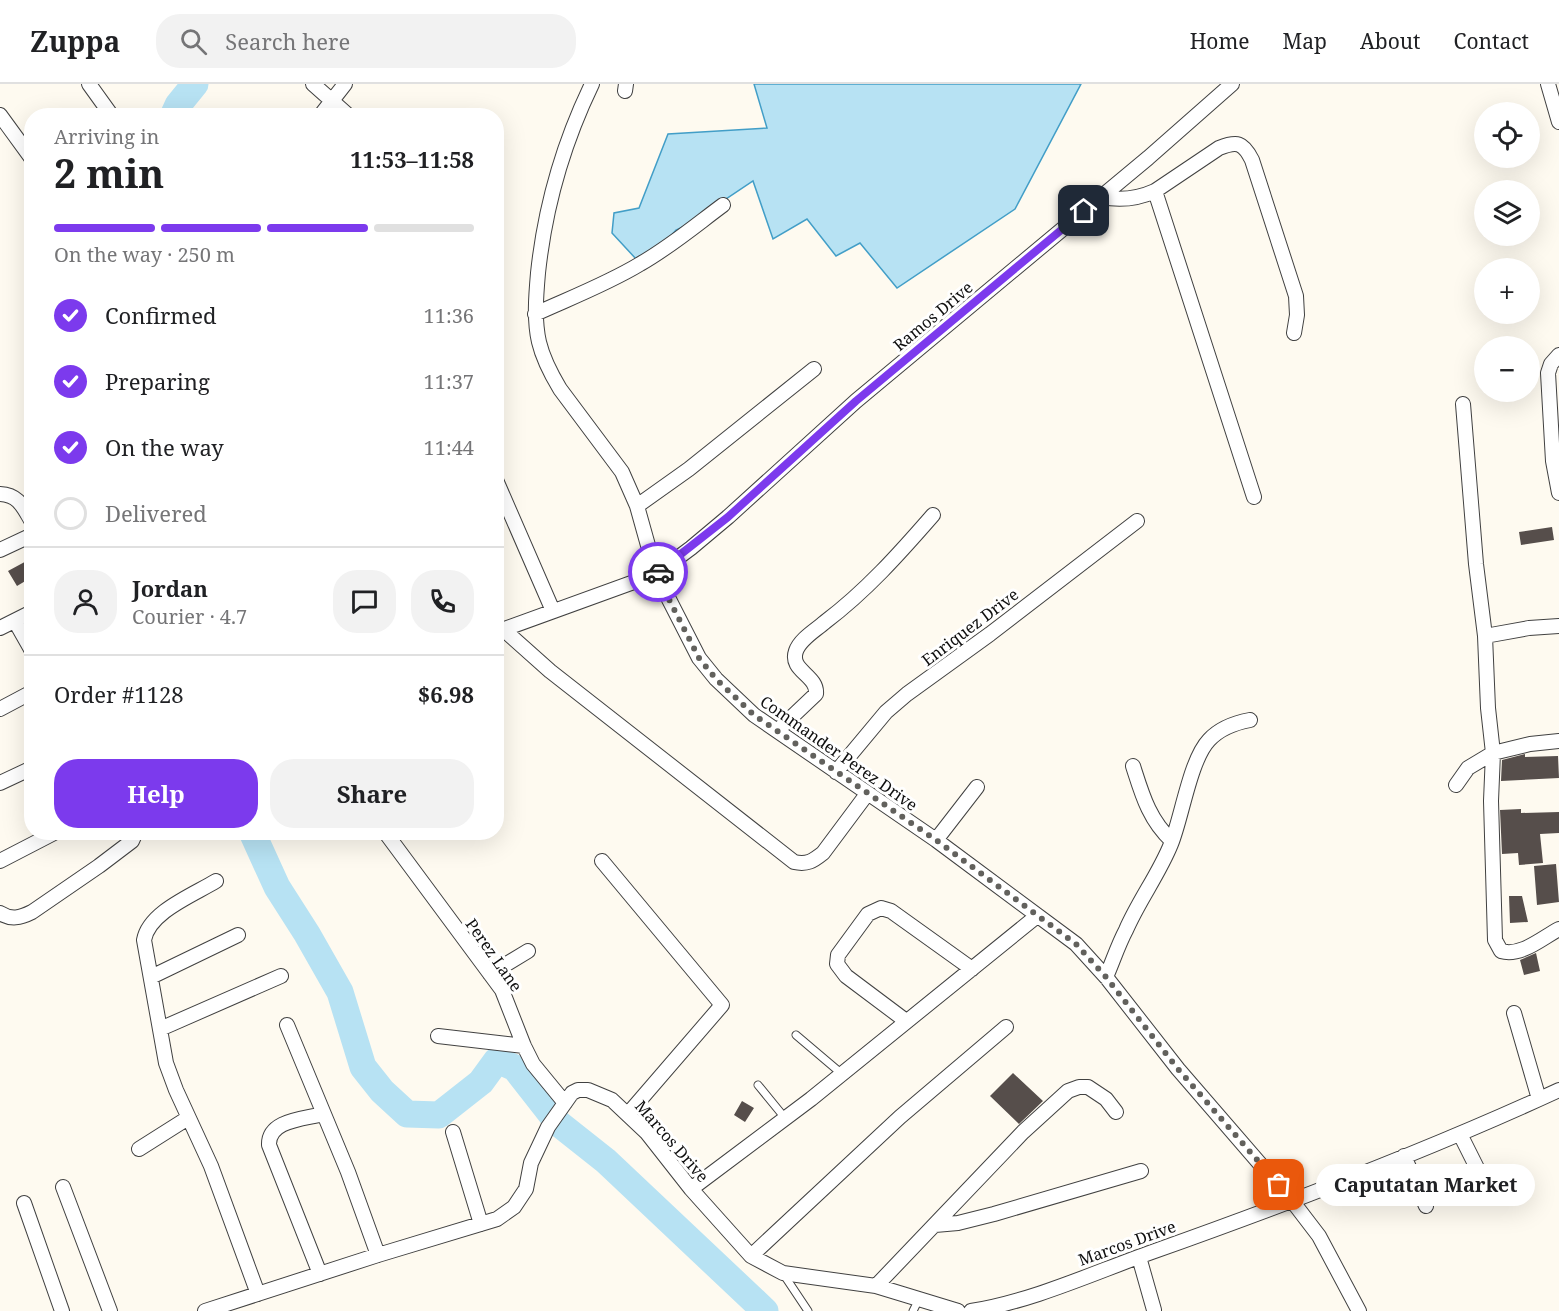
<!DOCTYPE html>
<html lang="en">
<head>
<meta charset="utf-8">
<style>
  :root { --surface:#fff; --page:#f2f2f2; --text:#202124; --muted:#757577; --line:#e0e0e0; --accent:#7c3aed }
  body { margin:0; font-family:"Noto Serif",serif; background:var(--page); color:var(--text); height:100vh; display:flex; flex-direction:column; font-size:22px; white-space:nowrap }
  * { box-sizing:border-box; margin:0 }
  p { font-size:20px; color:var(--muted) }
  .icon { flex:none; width:33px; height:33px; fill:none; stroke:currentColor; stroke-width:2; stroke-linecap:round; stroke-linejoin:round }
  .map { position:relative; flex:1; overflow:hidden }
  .sheet { position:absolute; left:24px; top:24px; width:480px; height:732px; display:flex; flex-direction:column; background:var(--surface); border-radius:24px; box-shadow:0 6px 24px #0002 }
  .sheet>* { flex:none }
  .controls { position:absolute; left:1474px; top:18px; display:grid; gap:12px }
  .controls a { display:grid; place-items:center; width:66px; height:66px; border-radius:50%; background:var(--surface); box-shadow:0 6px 24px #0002; font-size:30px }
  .pin { position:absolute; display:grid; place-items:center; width:51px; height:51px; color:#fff; margin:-26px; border-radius:12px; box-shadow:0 3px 9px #0006 }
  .courier { position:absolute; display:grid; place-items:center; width:60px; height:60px; margin:-30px; border:4px solid #7c3aed; border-radius:50%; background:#fff; color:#222; box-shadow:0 2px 8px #0007 }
  .bubble { position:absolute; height:42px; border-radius:21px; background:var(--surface); box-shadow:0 6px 24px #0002; font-size:20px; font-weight:700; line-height:42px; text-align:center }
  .headline em { font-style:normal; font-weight:700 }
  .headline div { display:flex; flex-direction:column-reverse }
  .headline { display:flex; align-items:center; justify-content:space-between; height:102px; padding:0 30px }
  h1 { font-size:39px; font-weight:700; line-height:45px }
  .bar { display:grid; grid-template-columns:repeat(4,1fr); gap:9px 6px; align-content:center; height:72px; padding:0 30px }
  .bar i { height:8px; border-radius:4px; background:var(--line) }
  .bar .on { background:var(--accent) }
  .bar p { grid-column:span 4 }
  .line { display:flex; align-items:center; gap:15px; padding:0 30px; border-top:2px solid var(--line) }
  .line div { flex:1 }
  .round { display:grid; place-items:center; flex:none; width:63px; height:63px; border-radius:24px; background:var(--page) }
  ol { padding:0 30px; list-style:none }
  li { display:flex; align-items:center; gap:18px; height:66px }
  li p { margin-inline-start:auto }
  li .icon { padding:6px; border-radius:50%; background:var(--accent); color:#fff; stroke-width:4 }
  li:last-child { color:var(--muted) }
  li i { width:33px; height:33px; border:3px solid var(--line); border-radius:50% }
  .action { display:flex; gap:12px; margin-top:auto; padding:12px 30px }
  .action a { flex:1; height:69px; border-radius:24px; background:var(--accent); color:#fff; font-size:24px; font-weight:700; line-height:69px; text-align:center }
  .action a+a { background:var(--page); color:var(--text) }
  header { display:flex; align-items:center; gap:36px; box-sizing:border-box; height:84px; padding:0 30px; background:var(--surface); border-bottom:2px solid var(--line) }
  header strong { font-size:28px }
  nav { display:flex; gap:33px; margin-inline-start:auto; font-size:21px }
  .search { width:420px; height:54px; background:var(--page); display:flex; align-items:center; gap:15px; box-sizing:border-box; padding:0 21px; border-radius:24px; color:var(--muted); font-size:22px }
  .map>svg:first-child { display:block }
</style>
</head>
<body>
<header>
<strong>Zuppa</strong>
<div class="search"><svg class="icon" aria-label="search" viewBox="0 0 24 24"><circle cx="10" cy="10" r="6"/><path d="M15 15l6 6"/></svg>Search here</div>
<nav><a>Home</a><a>Map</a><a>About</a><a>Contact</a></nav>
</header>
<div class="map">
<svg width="1559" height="1227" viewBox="0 0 1559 1227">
  <rect width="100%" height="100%" fill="#fefaf0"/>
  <path fill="#b7e2f3" stroke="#429ec7" stroke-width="1.5" d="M754,0H1081L1015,125L897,204L860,159L836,172L807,135L773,155L753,97L687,141L676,146L662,162L637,176L612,149L614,129L639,124L668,50L767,44Z"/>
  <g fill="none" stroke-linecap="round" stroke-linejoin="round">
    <path stroke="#b7e2f3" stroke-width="27" d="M173,32L178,21L195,0
      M252,748L277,803L307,850L340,908L363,983L382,1007L407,1030L439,1031L481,998L497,976L515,984L558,1039L606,1077L765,1227"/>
  </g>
  <path fill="#564e4b" d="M1552,443L1554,456L1521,461L1519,448Z
    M32,474V493L17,502L8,487Z
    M1525,670V673L1558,672L1559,694L1501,697L1502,676Z
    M1521,725V729L1559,728V749L1540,750L1543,779L1519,781L1518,769L1502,770L1500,726Z
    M1556,780L1559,818L1537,821L1534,782Z
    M1509,812H1522L1528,838L1510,839Z
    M1536,869L1540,887L1524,891L1520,876Z
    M1013,989L1043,1017L1019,1040L990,1012Z
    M742,1017L754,1024L745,1038L734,1031Z"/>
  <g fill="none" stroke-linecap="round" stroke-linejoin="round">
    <g stroke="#414141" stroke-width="9">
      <path id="service" d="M796,951L842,990
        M758,1001L785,1034
        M784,1191L808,1227
        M913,1227L919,1215"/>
    </g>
    <g stroke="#414141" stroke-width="16">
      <path id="minor" d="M89,0L112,32
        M313,0L349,32
        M592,0C563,60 545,123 538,189C536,212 534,236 539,258C543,275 551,290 560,305L622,388L637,422L656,490L699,574L716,595L754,631L936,756L1076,860L1106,893L1178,985L1293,1118L1319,1152L1359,1227
        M1548,0L1559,38
        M625,7L626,0
        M0,31L32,75
        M320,32L345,0
        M1155,107L1254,413
        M1102,113C1121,117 1137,115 1155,107L1219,64C1237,57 1243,58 1252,76L1296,212L1297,231L1294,249
        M535,230C570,214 607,200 640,180C670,163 696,141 723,121
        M1559,271L1551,280L1548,289L1553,377L1559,409
        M1463,320L1476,480L1485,552
        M496,396L553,527
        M0,410C19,411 23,423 32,438
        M637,422L689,385L814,285
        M0,466L32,451
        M15,537L32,567
        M1559,542L1529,544L1485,552L1488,624L1493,669L1530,660L1559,657
        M0,544L32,528
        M504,546L550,587L794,778C807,781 813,777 823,769L867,710
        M496,548L656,490L691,464L728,433L856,317L1148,74L1232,0
        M0,625L32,608
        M777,647L816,610C818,591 789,587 796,567C800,555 816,546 825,538C866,507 899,470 933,431
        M1493,669L1491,717L1495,856L1501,867C1521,873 1542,854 1559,845
        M1133,682C1142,710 1149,736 1172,757
        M836,688L886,628L907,610L990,550L1137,437
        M0,699L32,684
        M1456,701L1468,684L1493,669
        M385,748L502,906L524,962L533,980L565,1019
        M936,756L977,703
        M0,777L56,748
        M602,777L722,921L628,1030
        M216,797C193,811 149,828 144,856L166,979L176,1006L211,1082L258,1210
        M0,829C11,836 20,834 32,828L99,782L132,757L136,748
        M490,890L528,867
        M151,893L238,851
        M1106,893C1113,877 1118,861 1126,846C1139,816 1159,790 1171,760C1182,733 1190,676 1209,656C1220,644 1234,639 1250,636
        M1514,929L1539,1015
        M906,937L846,892L837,880L838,871L868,830L881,824L891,827L972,885
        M287,941L348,1088L378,1171
        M160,945L281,892
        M438,952L524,962
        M453,1048L481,1140
        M1460,1050L1492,1114
        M139,1065L188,1034
        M1404,1072L1426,1122
        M63,1103L110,1227
        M691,1105L811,1015L1037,832
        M24,1119L62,1227
        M935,1141L958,1139L994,1130L1141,1087
        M751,1172L900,1033L1006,943
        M1139,1173L1154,1226
        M320,1190L269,1061C268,1036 304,1035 323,1030
        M876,1202L1023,1048L1068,1007L1079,1003H1088L1106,1015L1116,1028
        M205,1227L378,1171L497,1135L514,1123L526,1105L531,1079L548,1043L572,1009L578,1006H588L612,1016L647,1049L691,1105L751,1172L783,1189L876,1202L958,1227
        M971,1227C1033,1217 1093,1189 1152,1168C1290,1119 1427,1067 1559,1006"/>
    </g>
    <use href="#service" stroke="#fff" stroke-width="7"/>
    <use href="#minor" stroke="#fff" stroke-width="14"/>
  </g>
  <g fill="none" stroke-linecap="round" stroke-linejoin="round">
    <path stroke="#62615d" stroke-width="6" stroke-dasharray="0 10.8" d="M658,488L656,490L699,574L716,595L754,631L936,756L1076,860L1106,893L1178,985L1279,1101"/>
    <path stroke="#7c3aed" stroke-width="8" d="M658,488L728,433L856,317L1084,127"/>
  </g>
  <g text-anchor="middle" stroke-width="6" stroke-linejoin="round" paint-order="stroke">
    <g font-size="16" fill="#0e0e0e" stroke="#fff">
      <text transform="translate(933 232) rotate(-40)" y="6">Ramos Drive</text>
      <text transform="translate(970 543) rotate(-37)" y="6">Enriquez Drive</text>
      <text transform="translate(839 669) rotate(35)" y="6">Commander Perez Drive</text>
      <text transform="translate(494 871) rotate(55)" y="6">Perez Lane</text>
      <text transform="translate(672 1057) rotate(49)" y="6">Marcos Drive</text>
      <text transform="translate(1127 1159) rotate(-20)" y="6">Marcos Drive</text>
    </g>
  </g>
</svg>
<div class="controls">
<a><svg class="icon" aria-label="locate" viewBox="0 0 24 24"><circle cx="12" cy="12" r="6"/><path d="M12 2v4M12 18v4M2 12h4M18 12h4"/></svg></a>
<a><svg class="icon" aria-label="layers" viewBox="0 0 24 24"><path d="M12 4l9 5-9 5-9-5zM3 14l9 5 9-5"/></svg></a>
<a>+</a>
<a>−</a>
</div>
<div class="pin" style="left:1279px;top:1101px;background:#ea580c"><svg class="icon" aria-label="bag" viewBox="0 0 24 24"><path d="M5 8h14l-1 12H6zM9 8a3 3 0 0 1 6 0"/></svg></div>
<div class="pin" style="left:1084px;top:127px;background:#1f2937"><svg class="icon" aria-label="home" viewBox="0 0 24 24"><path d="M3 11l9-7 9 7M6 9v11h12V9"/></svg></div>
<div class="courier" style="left:658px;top:488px"><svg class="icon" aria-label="car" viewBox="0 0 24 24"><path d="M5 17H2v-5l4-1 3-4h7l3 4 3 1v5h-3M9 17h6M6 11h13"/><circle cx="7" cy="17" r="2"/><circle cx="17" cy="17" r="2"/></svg></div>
<div class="bubble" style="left:1316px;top:1080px;width:219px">Caputatan Market</div>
<section class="sheet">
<div class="headline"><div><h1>2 min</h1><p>Arriving in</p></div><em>11:53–11:58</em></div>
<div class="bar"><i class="on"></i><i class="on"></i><i class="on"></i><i></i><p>On the way · 250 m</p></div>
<ol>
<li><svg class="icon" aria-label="check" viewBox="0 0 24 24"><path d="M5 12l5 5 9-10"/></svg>Confirmed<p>11:36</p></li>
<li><svg class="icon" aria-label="check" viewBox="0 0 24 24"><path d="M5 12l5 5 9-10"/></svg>Preparing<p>11:37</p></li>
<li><svg class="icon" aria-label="check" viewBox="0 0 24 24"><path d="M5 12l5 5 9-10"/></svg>On the way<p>11:44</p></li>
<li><i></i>Delivered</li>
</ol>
<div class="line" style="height:108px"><a class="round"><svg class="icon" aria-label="person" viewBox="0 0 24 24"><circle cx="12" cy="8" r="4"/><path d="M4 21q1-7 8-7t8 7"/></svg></a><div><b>Jordan</b><p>Courier · 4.7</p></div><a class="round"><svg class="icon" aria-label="chat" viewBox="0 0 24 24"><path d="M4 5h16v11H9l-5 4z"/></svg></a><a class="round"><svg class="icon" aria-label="phone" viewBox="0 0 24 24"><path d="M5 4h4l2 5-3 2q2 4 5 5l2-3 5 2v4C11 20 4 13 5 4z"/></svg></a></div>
<div class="line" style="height:78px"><div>Order #1128</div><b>$6.98</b></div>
<div class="action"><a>Help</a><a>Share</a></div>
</section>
</div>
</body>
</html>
